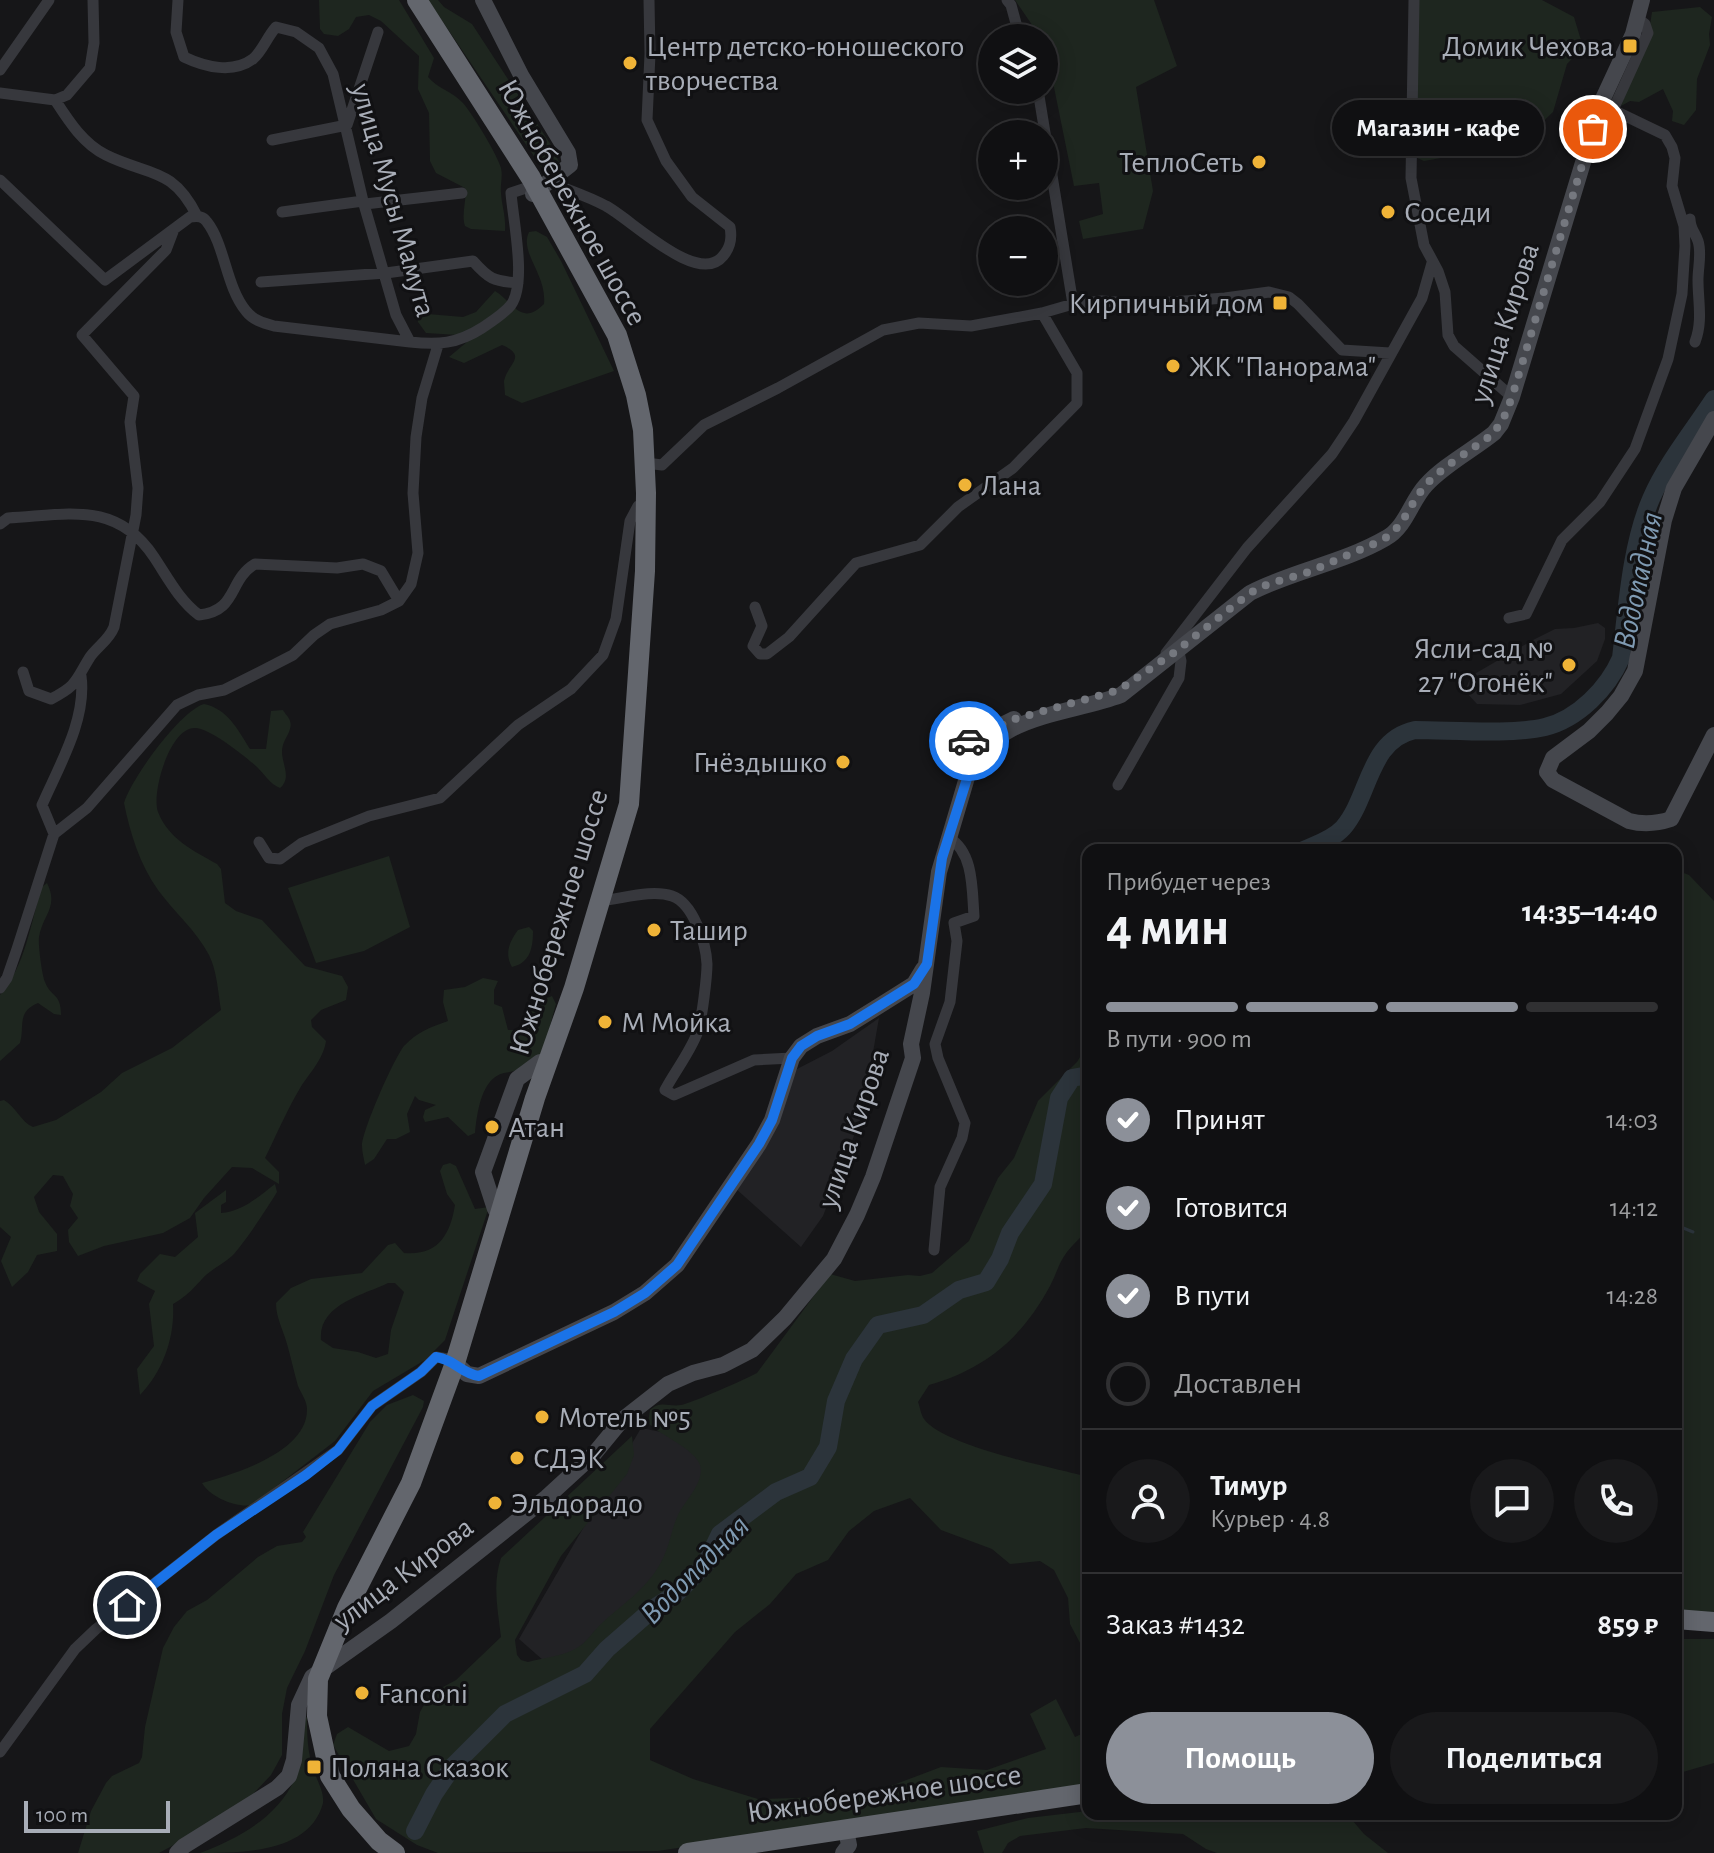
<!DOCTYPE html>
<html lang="ru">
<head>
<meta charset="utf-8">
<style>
  :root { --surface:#101012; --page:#19191b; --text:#f1f3f6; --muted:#9c9d9f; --line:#303032; --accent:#8c9099 }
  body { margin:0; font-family:"Alegreya Sans",sans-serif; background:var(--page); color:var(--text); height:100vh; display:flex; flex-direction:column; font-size:30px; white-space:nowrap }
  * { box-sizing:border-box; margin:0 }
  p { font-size:26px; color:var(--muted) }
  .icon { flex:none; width:44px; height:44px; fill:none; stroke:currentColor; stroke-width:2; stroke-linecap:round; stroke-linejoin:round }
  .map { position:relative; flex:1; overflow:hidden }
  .sheet { position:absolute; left:1082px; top:844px; width:600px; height:976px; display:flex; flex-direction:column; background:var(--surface); border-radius:16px; box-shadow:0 4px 20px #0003,0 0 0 2px var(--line) }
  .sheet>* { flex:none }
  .fabs { position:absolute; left:978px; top:24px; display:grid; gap:16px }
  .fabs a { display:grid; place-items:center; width:80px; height:80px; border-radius:50%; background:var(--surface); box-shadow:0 4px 20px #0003,0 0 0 2px var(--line); font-size:40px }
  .scale { position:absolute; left:24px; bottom:20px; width:146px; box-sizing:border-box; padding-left:8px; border:4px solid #a8adb7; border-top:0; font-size:22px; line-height:28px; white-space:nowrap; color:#a8adb7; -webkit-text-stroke:6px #111113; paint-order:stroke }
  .pin { position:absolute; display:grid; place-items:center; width:68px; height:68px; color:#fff; margin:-34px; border:4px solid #fff; border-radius:50%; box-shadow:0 2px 8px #0007 }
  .courier { position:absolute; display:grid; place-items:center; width:80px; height:80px; margin:-40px; border:6px solid #1a73e8; border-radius:50%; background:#fff; color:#222; box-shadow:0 2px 10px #0007 }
  .bubble { position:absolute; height:56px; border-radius:28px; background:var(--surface); box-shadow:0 4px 20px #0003,0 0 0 2px var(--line); font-size:26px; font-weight:700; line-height:56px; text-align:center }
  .headline em { font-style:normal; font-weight:700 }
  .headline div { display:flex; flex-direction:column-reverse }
  .headline { display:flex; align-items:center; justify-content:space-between; height:136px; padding:0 24px }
  h1 { font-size:52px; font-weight:700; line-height:60px }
  .bar { display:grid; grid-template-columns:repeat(4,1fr); gap:12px 8px; align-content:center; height:96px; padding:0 24px }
  .bar i { height:10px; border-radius:6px; background:var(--line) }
  .bar .active { background:var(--accent) }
  .bar p { grid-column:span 4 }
  .line { display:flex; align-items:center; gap:20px; padding:0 24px; border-top:2px solid var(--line) }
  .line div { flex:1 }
  .round { display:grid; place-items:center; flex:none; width:84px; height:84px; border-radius:42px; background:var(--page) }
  ol { padding:0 24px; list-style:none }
  li { display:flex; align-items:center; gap:24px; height:88px }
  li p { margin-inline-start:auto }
  li .icon { padding:8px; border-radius:50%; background:var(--accent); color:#fff; stroke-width:4 }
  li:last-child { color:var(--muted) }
  li i { width:44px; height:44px; border:4px solid var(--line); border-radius:50% }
  .button { display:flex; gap:16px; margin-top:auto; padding:16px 24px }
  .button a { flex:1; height:92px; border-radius:48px; background:var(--accent); color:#fff; font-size:32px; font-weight:700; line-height:92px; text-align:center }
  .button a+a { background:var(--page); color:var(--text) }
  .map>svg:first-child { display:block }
</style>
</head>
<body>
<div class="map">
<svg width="1714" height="1853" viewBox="0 0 1714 1853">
  <rect width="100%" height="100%" fill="#161618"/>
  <path fill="#222225" d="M1598,623L1605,628V639L1597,661L1561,694L1520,705L1477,704L1465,691L1471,676L1533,640L1555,629L1574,628Z
    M879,1018L862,1115L823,1216L801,1247L735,1188L772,1131L797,1069L832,1051Z
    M641,1428L731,1446L643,1601L552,1668L519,1639Z"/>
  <path fill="#1e261f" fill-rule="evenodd" d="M319,0H399L434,58L428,77C437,88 453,92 463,103C472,113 498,156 501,168C503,177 500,185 501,193C502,207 506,216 505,231L471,229L465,226C461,214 467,201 465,188L436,173L430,161L429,113L418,89L419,56L381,21L369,15L356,17L349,29L338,36L324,34L320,29Z
    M428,0H438L444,7L472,24L551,145L559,162L556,168H542Z
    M1015,0H1154L1177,66L1136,87L1153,191L1143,229L1083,239L1079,221L1103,214L1099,183L1074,186L1044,38H1041Z
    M1417,0H1542L1574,17L1583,47L1567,64L1553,112L1520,144L1424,161L1413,156Z
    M1700,7L1712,17L1709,34L1710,45L1697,79L1696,110L1684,125L1672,121L1673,111L1663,89L1639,102L1630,101L1621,106L1650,25L1652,12Z
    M536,231L547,237L561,261L614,371L522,403L505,395C505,392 504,384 504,381C508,363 528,356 502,345L464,363L449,357L474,336L426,333L418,322L416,313L463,317L476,312L495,291C513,302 521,327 544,304C547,274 519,253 529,232Z
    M204,704C228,709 238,730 250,749H266L271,711L283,710C285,714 289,717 290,721C293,729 285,738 283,745C278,760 294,776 280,788C270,784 265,775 257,767C246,757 210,728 195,728C170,727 151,793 158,812C169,839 192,850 217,864L221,869L225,903L236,911L262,920L305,966L342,976L348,987L346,1000L321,1010L311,1020L312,1027L326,1041C323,1061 308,1074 299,1090C286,1112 276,1136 265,1158L279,1172V1184L252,1168L232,1167L204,1198L190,1218L163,1233L104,1246L78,1256L69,1242L68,1230L78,1218L70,1206L73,1194L63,1176L53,1175L34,1197L39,1212L57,1234V1251L37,1255L28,1272L12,1287L1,1261L11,1237L0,1227V1101L4,1100C16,1107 21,1122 33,1127L56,1120L101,1092L122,1073L172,1048L221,1010C218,992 217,971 209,955C196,930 174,912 158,890C140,865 130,833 124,803C131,779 180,711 204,704Z
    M389,856L410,927L364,951L316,963L288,888Z
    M1676,870L1689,875L1714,901V1615L1676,1617Z
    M47,883C59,907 43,914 39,937C38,945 42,975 45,982C51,998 61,992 61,1015L54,1014L38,1003C16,1012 25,1027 20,1043L0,1061V995C26,965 30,924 42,887Z
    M529,927L533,931C533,948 530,963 512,967C504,953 510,941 518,930Z
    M483,978L498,981L494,990V1004L502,1007L508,1030H520L534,1003L552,996L556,1004C551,1020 547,1044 538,1058C530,1069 515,1071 504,1073C481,1078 477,1114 475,1133L468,1136L448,1117L425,1122L423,1117L425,1110L436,1105L419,1100L415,1096L407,1114L410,1132L396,1139H387L374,1159L365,1165C364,1159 362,1152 362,1146C362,1131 394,1058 404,1046C417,1032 431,1027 448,1021L443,1002L444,990L465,987Z
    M1088,1044V1137L1084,1143L1088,1153V1230C1081,1237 1073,1244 1067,1252C1059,1262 1056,1275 1050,1286C1022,1338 985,1369 929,1385L918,1402C920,1407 921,1415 924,1419C943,1446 1054,1468 1088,1477V1658L1070,1624L1068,1598L1054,1570L1040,1561L1010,1564L992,1549L941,1530L910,1498L874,1511L849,1531L828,1560L796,1574L770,1604L735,1632L650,1729V1760L693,1779L758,1799L828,1797L880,1790L941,1767L987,1770L1046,1749L1030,1714L1056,1699L1075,1737L1088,1731V1785L658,1851L438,1853L417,1845L376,1819L333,1745L337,1734L348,1727L389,1751L409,1746L416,1734L420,1712L430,1694L456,1680L501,1637C498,1611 492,1584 501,1558L632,1436L634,1455L627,1474L561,1556L515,1640L517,1655L521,1660L528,1662C543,1658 562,1656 575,1649C587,1643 592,1632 602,1623C625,1602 651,1586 664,1556C670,1543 672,1528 678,1515C685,1501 705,1482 700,1465C695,1449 660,1435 648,1423L650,1410C661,1400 668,1407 681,1405C692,1403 746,1379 757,1373L830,1274L855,1281L908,1275L920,1276L932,1273L969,1241L998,1178L1014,1158L1038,1101L1077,1062Z
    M450,1163L456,1166L475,1209L489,1207L445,1340L425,1360L373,1391L335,1441L252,1505C236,1508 210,1497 202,1483C235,1474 308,1452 307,1409C307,1401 301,1393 298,1386C294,1372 291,1358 287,1344C283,1329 276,1318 276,1303L291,1288L311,1279L362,1273L388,1245L395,1243L404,1253C438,1256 450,1235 455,1205L447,1194L440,1171L443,1165ZM388,1283H395L404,1292L391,1330L388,1354L376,1358L358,1352L333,1348L321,1340C318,1304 364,1295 388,1283Z
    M275,1184L277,1192C268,1207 243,1245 232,1256C224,1263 214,1268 206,1275C193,1288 190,1294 173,1304C175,1337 163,1371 140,1395L137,1369L154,1346L149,1304L155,1291L137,1281L140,1274L160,1254L175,1257L198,1237L195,1213L226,1190V1202L221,1205V1213C242,1212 258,1197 275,1184Z
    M413,1395L424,1401L423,1407L334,1575L305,1651L287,1688L282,1714V1755L271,1775L253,1794L216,1822L159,1853H78L91,1811L106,1783L112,1776L139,1763L142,1757L145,1727L163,1648L174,1627L187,1611L207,1600L258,1557L277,1546L302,1542L306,1537L303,1532L370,1422L387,1405Z
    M1676,1639H1714V1763L1676,1774Z
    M303,1713L307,1718C307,1741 308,1758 317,1779C320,1786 324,1795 323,1803C310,1853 242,1853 200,1853C239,1838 279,1817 296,1776C303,1759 301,1732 303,1713Z
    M1088,1811V1814H1347L1364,1834L1388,1853H1217L1206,1849L1183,1834L1086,1828L1020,1836L1008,1843L1002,1853H984L977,1831L1028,1818Z"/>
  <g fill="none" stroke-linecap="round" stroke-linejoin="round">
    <path stroke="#2c343b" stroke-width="3" d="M1676,1225L1693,1232"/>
    <path stroke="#2c343b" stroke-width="18" d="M1304,850C1317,844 1333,839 1343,828C1370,797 1368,740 1415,730C1451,730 1512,735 1545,727C1578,719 1608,688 1621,658C1627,608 1631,545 1651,499C1666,464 1693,431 1714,399
      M415,1831L434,1794L453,1766L505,1714L585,1674L607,1649L654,1608L677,1593L705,1565L720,1534L776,1492L810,1477L828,1447L836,1401L854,1359L878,1325L923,1315L959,1290L986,1282L1000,1259L1010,1233L1043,1184L1059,1098L1072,1078L1088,1075"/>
    <path stroke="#37383d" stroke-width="11" d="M178,0L176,32L184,57C205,67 233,74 253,59C263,50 267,37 276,27L296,32L319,48L333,74L363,201L396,315L410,342C438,345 457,344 482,328C491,322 504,314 511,305C527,283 513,220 511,193L529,187
      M1007,0L1011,5L1020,38
      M1414,0L1411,178L1424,245L1438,271L1445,292L1448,335L1454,346L1512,397
      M0,70L49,0
      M1038,90L1073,304
      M0,93L55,100L67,95L90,68L94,43L93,0
      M55,100C68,120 83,144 106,155C148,176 172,166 197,216
      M272,140L347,125L378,32
      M0,180L105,280L190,217C198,216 203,216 207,222C225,245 226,287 246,311C253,320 263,323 274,326L410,342
      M549,182C568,190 588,196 606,206C631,219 698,287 723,256C731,247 732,238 730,227L692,197L666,161L647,120L650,54L649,0
      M365,204L462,193
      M282,212L363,201
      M1690,219C1690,229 1695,232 1698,241C1702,253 1698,267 1698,280C1698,302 1703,321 1695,342
      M261,282L386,273L473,261C489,279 493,281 518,283
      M646,463L662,465L704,425L778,388L883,330L919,323L971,326L1042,313L1073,304L1102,301L1144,304L1225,298L1269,292L1289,297L1298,304L1342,350L1390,353
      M0,524L8,518C67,515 116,500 154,557C168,578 179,600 199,615C238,611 228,580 255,564L337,568L363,564L381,571L399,601
      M755,607L762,626L753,646L760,654H767L789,637L856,563L920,545L958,507L1013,468L1077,403V373L1042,313
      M1509,618L1526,614L1562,540L1600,502L1635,449L1668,359L1682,294L1685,246L1684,226L1672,186L1675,158L1672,147L1665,135L1613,110L1648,33L1645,24L1638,19
      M1166,653L1247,548L1332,454L1354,421L1422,298L1432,263
      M23,672L29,691L51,699C78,685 75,681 90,657C98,646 109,640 114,627L136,515L138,488L130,422L134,396L82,335L166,250L174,229
      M1118,785L1179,678L1181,661L1178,648
      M54,834L42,805C59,766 87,719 81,676
      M259,842L269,858L280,859L302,843L369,816L440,798L518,725L571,689L603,655L616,619L630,521L638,506
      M599,901C622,899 651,889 672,896C693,903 706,943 707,964C707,977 702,1018 698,1031C691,1051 675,1071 665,1090L674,1095L754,1060L792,1058
      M0,988L7,978L17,949L54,834L87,808L177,705L198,695L224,690L260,672L293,655L314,635L330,624L381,610L399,601L411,584L418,553L413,493L416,437L422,398L438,345
      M934,1250L940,1187L962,1138L965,1123L938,1058L935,1044L950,1002L957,941L954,923L974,916C972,891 974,852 949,838
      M0,1752L75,1649L96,1629L216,1535L338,1450L372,1406L421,1372L436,1357L448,1359"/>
    <path stroke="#45474d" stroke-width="16" d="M483,0L522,77L568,153L570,165L533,194
      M1714,419L1674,488L1664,520L1635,671L1621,696L1607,713L1589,731L1553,758L1547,772L1553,780L1629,821C1644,825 1656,824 1671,819L1714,735
      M971,766L969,734C980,724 986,723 1000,726L1014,719
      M495,1209L483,1172L517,1079L540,1062
      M455,1363L467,1374L479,1376L614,1312L645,1293L677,1265L759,1144L772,1120L792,1058L801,1046L817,1036L850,1024L879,1006L914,984L923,969
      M177,1853L184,1846L277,1788L289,1776L294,1760L299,1705L312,1677L391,1621L547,1497L594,1454L622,1420L668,1384L693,1373L723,1365L752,1350L785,1318L834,1259L857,1215L873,1177L913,1058L911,1044L922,993L939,872L968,774C994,714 1068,715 1121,695L1250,593C1292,571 1343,563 1386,538C1406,527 1411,501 1426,485C1444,465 1473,450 1494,433L1501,424L1512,397L1601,103L1633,34L1642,0
      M843,1853L849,1845L848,1840"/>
    <path stroke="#63666d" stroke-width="20" d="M1676,1619L1714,1622
      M395,1853L379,1841L351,1809L330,1776L317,1716L318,1679L347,1608L411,1483L455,1363L535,1098L574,988L629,804L645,571L646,493L643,430L636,395L617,335L531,178L417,0
      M688,1853L1088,1793"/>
  </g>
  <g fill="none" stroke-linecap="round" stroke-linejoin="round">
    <path stroke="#75787f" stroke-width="8" stroke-dasharray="0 14.4" d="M969,741C970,723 987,723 1000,726L1015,719L1119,690L1175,652L1250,593L1268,584L1309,572L1378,542C1403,531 1408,506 1425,486C1440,468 1475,448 1494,433L1505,415L1512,397L1593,129"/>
    <path stroke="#1a73e8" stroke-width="10" d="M127,1605L216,1535L306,1475L338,1450L372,1406L421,1372L436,1357C454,1359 462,1374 479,1376L614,1312L645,1293L677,1265L759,1144L772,1120L792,1058L801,1046L817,1036L850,1024L914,984L927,964L942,858L971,766L969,741"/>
  </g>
  <g fill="#efb337" stroke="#111113" stroke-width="3">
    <rect x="1622" y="38" width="16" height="16" rx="4"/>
    <circle cx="630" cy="63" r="8"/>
    <circle cx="1259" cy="162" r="8"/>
    <circle cx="1388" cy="212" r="8"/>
    <rect x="1272" y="295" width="16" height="16" rx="4"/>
    <circle cx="1173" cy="366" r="8"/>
    <circle cx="965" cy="485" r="8"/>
    <circle cx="1569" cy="665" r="8"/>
    <circle cx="843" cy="762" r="8"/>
    <circle cx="654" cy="930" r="8"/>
    <circle cx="605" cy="1022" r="8"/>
    <circle cx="492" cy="1127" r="8"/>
    <circle cx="542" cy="1417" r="8"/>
    <circle cx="517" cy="1458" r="8"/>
    <circle cx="495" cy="1503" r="8"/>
    <circle cx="362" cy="1693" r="8"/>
    <rect x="306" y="1759" width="16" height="16" rx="4"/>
  </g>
  <g text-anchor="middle" stroke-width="6" stroke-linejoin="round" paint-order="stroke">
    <g font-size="30" fill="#a8adb7" stroke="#111113" text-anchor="start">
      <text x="646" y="56">Центр детско-юношеского<tspan x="646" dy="34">творчества</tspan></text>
      <text x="1614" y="56" text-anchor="end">Домик Чехова</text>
      <text x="1243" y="172" text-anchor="end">ТеплоСеть</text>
      <text x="1404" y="222">Соседи</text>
      <text x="1264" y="313" text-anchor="end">Кирпичный дом</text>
      <text x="1189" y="376">ЖК "Панорама"</text>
      <text x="981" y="495">Лана</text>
      <text x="1553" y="658" text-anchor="end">Ясли-сад №<tspan x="1553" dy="34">27 "Огонёк"</tspan></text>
      <text x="827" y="772" text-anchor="end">Гнёздышко</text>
      <text x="670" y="940">Ташир</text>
      <text x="621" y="1032">М Мойка</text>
      <text x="508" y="1137">Атан</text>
      <text x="558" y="1427">Мотель №5</text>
      <text x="533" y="1468">СДЭК</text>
      <text x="511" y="1513">Эльдорадо</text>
      <text x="378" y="1703">Fanconi</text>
      <text x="330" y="1777">Поляна Сказок</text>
    </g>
    <g font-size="30" fill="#a8adb7" stroke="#111113">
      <text transform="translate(394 200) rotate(74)" y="10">улица Мусы Мамута</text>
      <text transform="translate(573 202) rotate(61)" y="10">Южнобережное шоссе</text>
      <text transform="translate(1504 323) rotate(-72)" y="10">улица Кирова</text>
      <text transform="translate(558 922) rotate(-73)" y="10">Южнобережное шоссе</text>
      <text transform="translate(853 1128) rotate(-71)" y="10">улица Кирова</text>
      <text transform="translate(403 1573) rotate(-37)" y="10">улица Кирова</text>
      <text transform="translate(884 1793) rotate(-8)" y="10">Южнобережное шоссе</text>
    </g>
    <g font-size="32" font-style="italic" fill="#7f9ab2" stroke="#111113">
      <text transform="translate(1637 580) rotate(-78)" y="11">Водопадная</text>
      <text transform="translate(694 1569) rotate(-45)" y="11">Водопадная</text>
    </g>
  </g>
</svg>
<div class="fabs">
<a><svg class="icon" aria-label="layers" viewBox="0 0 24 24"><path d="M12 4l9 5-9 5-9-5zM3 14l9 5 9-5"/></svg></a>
<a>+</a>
<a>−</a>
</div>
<div class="scale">100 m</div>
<div class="pin" style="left:1593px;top:129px;background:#ea580c"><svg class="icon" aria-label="bag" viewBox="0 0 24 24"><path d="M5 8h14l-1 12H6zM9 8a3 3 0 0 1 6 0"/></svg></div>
<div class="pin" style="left:127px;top:1605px;background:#1f2937"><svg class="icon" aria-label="home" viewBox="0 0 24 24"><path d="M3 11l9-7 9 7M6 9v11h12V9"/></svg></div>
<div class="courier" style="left:969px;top:741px"><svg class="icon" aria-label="car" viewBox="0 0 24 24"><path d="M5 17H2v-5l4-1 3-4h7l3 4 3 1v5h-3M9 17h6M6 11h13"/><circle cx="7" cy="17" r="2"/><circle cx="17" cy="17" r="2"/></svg></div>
<div class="bubble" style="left:1332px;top:100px;width:212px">Магазин - кафе</div>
<section class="sheet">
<div class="headline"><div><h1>4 мин</h1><p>Прибудет через</p></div><em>14:35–14:40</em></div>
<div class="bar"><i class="active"></i><i class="active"></i><i class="active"></i><i></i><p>В пути · 900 m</p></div>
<ol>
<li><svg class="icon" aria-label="check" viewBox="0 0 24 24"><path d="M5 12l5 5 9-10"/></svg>Принят<p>14:03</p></li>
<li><svg class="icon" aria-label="check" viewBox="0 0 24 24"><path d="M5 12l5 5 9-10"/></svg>Готовится<p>14:12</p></li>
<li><svg class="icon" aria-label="check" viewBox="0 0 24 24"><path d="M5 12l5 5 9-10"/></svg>В пути<p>14:28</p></li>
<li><i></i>Доставлен</li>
</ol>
<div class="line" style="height:144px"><a class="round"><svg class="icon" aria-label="person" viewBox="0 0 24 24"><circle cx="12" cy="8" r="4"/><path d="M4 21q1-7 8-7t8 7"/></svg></a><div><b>Тимур</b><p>Курьер · 4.8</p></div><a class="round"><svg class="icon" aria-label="chat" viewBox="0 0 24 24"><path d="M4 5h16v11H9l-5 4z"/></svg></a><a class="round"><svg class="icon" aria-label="phone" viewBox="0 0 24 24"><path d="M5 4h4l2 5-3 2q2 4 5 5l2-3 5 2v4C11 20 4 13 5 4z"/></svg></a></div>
<div class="line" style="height:104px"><div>Заказ #1432</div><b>859 ₽</b></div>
<div class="button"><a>Помощь</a><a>Поделиться</a></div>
</section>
</div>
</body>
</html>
